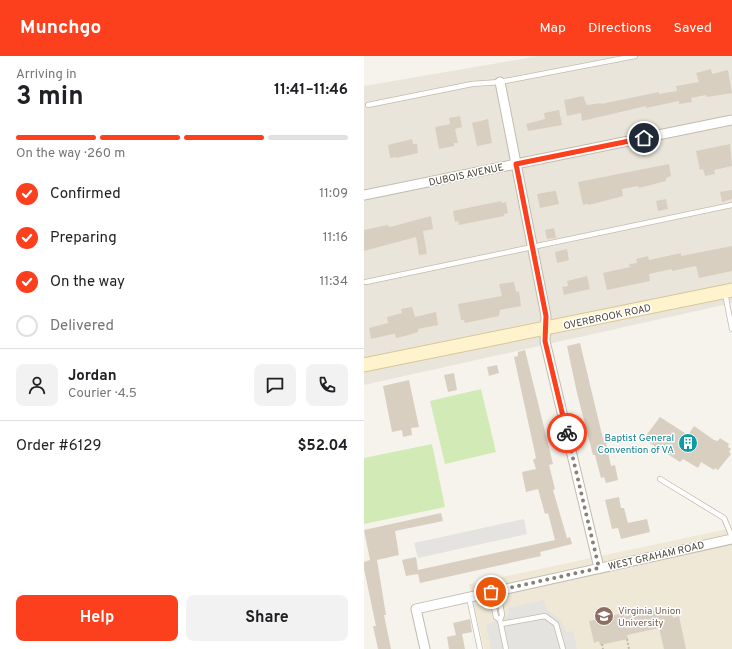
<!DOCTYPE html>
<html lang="en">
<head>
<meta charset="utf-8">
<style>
  :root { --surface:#fff; --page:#f2f2f2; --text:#202124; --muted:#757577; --line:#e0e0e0; --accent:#fc3f1d }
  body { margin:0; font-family:Overpass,sans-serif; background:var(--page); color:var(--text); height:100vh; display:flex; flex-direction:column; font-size:15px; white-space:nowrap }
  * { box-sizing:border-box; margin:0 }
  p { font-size:13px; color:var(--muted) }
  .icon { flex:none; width:22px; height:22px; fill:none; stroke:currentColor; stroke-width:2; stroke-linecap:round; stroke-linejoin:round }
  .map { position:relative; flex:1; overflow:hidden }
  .details { display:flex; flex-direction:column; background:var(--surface); width:364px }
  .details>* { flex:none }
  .pin { position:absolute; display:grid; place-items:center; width:34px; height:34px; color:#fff; margin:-17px; border:2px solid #fff; border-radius:50%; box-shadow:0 1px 4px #0007 }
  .courier { position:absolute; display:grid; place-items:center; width:40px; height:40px; margin:-20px; border:3px solid #fc3f1d; border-radius:50%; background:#fff; color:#222; box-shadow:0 1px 5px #0007 }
  .head em { font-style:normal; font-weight:700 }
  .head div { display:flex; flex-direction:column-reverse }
  .head { display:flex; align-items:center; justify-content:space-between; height:68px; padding:0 16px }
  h1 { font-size:26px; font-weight:700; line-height:30px }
  .bar { display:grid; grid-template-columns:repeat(4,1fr); gap:6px 4px; align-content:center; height:48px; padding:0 16px }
  .bar i { height:5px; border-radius:3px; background:var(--line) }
  .bar .current { background:var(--accent) }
  .bar p { grid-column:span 4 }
  .line { display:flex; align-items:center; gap:10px; padding:0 16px; border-top:1px solid var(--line) }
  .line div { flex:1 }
  .round { display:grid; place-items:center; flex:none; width:42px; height:42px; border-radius:8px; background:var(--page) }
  ol { padding:0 16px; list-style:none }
  li { display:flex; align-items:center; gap:12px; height:44px }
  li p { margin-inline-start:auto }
  li .icon { padding:4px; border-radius:50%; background:var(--accent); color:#fff; stroke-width:4 }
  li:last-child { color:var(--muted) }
  li i { width:22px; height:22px; border:2px solid var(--line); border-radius:50% }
  .action { display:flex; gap:8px; margin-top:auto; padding:8px 16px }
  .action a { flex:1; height:46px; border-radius:8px; background:var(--accent); color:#fff; font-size:16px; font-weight:700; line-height:46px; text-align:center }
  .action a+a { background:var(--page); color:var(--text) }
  header { display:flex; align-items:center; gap:24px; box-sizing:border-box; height:56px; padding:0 20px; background:var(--accent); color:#fff }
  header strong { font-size:19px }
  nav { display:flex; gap:22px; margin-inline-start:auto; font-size:14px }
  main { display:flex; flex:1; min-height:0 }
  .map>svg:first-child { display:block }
</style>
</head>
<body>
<header>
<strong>Munchgo</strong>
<nav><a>Map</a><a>Directions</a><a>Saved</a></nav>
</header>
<main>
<section class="details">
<div class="head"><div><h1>3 min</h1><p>Arriving in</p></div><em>11:41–11:46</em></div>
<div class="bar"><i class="current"></i><i class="current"></i><i class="current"></i><i></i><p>On the way · 260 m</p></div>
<ol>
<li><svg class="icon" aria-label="check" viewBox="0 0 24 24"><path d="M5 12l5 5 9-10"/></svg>Confirmed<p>11:09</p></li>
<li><svg class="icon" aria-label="check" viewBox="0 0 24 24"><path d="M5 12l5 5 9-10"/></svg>Preparing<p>11:16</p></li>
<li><svg class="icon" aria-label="check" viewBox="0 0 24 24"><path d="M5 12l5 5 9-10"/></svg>On the way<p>11:34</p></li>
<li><i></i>Delivered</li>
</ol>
<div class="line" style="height:72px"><a class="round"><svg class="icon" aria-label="person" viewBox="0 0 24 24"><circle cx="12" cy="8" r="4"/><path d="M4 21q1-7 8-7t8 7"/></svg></a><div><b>Jordan</b><p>Courier · 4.5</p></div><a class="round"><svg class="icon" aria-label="chat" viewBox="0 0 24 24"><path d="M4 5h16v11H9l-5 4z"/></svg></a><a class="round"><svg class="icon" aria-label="phone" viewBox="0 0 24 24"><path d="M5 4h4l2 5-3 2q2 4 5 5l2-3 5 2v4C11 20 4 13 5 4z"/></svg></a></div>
<div class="line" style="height:52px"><div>Order #6129</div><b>$52.04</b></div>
<div class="action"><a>Help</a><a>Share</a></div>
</section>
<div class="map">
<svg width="368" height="593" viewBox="0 0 368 593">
  <rect width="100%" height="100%" fill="#f6f3ec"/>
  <path fill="#eae5da" d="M175,0H368V247L0,329V30Z"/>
  <path fill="#efe8d6" d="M368,472V593H120L105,528Z"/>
  <path fill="#d2eab5" d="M117,333L132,396L81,408L66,345Z
    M68,388L81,451L0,468V402Z"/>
  <path fill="#e5e3e0" d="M160,463L163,478L54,502L50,487Z
    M180,544L182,553L197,564L202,576L209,575L213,593H127L122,569L144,560V552Z"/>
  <path fill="#d8cfc1" d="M347,13L348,18L364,14L368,37L343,41L342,39L327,42L328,46L315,48V45L282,52V50L218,65L217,57L203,60L200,44L219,40L223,49L237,47V48L295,36V38L313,35L312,30L335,26L332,17Z
    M195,54L198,69L164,75L162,68L181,63L180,57Z
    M96,60L98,71L91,73L94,87H90V90L75,93L71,71L86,68L85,62Z
    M124,63L128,87L113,90L108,67Z
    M48,83L49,88H53L54,97L33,102L32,101L26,102L24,89Z
    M366,88L368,110L350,114L351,118L341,120L339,113L336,114L332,95Z
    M305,108L307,120L302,122V125L275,132L274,130L258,133L259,140L225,149L224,148L219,149L214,126Z
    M368,134V143L358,146L356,136Z
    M190,135H192L195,148L176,152L173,138Z
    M302,143L304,153L294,155L292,145Z
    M137,145L138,147L142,146L144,157L140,158V160L95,169L94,165L91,166L89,155Z
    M67,160L69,173L59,175L63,198L55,199L52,181L0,195V174L23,169L26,171Z
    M190,172L192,182L183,183L181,174Z
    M368,190V215L335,222L332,210L308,215V213L285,218L286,225L243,234L239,217L266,211L265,208L273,207L272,203L284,200L285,204L317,197V200Z
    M203,193L205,204L193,207L191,196Z
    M223,220L226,233L200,239L198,231L204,230L203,225Z
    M150,226L152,236L155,235L157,250L136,254L135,260L101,267L100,264H97L94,248L138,240L135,228Z
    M48,251L51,261L72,256L74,269L54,273V276L41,280L32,282L31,278H29L7,283L5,272L24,267L23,261L38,257L37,253Z
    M216,287L240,387L242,386L247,410L251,409L254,424L242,427L240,421L237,422L231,399H229L213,337L203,290Z
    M161,294L189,408L185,409L191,433L189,434L203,482L206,481L208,488L176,496L177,500L56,527L54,518L42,520L38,504L52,501L54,514L191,484L184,457L181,458L174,433L162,436L158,416L172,413L169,404L172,402L150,301L154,300V296Z
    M133,309L135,317L125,320L123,311Z
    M90,317L93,334L84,336L80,319Z
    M45,324L55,371L47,372L48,379L39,381L38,374L28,376L19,330Z
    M296,361L324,379L330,370L350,384L354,385L356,382L365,388L364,391L367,393L365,396L367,398L354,414L351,412L350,414L337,406L334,412L319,403L316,406L281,384V381Z
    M255,441L257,452H260L264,467L283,463L286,476L257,483L254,472L248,473L241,444Z
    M77,457L79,465L31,475L35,499L13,504L22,559H20L27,593H14L9,570H12L0,513V506L6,504L0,474Z
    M306,551L309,562L315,560L322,593H300L295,572L263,579L264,583L236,589L235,585L230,587L225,565L277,553L278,557Z
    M106,563L108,576L98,578L101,593H85L83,581L92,579L89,567Z"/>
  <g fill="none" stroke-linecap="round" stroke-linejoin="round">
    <g stroke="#c2bbae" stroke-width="6">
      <path id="lane" d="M4,49L108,28L136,26L271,0
        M2,226L368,149
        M361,237L368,273
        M296,423L360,462L368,481
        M134,535L138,559L136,564L142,593
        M127,536L132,561L136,564
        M105,541L116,593
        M137,568L181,560L192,568L199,593"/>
    </g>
    <g stroke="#c2bbae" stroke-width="11">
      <path id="street" d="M136,26L182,260L181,285L235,512
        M0,139L368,64
        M61,593L52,553L368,483"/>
    </g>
    <g stroke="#d6c79b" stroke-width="15">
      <path id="secondary" d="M0,309L368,234"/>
    </g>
    <path stroke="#c4b79f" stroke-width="2" stroke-dasharray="2 2" stroke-linecap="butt" d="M263,583L265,593
      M238,588L239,593"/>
    <use href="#lane" stroke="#fff" stroke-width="4.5"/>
    <use href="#street" stroke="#fff" stroke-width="9"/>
    <use href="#secondary" stroke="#fff3cd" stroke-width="13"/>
  </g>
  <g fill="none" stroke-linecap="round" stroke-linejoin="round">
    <path stroke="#878178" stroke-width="4" stroke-dasharray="0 7.2" d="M127,536L235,512L203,377"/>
    <path stroke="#fc3f1d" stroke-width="5" d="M203,377L181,285L182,260L152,108L280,82"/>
  </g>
  <defs>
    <g id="building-disc" transform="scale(1)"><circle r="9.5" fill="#0f9aa8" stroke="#fff"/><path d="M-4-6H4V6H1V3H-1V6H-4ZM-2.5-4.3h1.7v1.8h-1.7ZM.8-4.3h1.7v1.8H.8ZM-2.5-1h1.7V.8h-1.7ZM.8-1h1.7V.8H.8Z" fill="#fff"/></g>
    <g id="university-disc" transform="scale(1)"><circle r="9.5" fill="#8d6e63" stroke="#fff"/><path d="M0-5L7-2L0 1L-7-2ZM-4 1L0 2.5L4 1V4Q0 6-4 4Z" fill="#fff"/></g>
  </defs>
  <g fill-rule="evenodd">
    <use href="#building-disc" x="324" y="387"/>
    <use href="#university-disc" x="240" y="560"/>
  </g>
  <g text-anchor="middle" stroke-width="3" stroke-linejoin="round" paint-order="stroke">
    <g font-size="10" fill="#4b4439" stroke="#fff">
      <text transform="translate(102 118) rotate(-12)" y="4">DUBOIS AVENUE</text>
      <text transform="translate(243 260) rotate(-12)" y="4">OVERBROOK ROAD</text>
      <text transform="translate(292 499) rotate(-13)" y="4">WEST GRAHAM ROAD</text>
    </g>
    <g font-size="10" fill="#0d838f" stroke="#fff" text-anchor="end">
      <text x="310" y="385">Baptist General<tspan x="310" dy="12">Convention of VA</tspan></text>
    </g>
    <g font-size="10" fill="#785e54" stroke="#fff" text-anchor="start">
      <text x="254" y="558">Virginia Union<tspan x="254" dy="12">University</tspan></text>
    </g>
  </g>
</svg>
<div class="pin" style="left:127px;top:536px;background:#ea580c"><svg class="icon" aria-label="bag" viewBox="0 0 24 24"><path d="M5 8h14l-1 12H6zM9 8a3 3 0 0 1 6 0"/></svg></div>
<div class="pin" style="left:280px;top:82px;background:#1f2937"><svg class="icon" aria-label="home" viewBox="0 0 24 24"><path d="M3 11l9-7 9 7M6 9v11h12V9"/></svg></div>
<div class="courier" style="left:203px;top:377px"><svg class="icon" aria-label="bike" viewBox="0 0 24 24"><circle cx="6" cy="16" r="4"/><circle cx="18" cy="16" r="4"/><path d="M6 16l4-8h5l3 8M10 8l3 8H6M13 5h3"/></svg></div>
</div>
</main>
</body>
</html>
